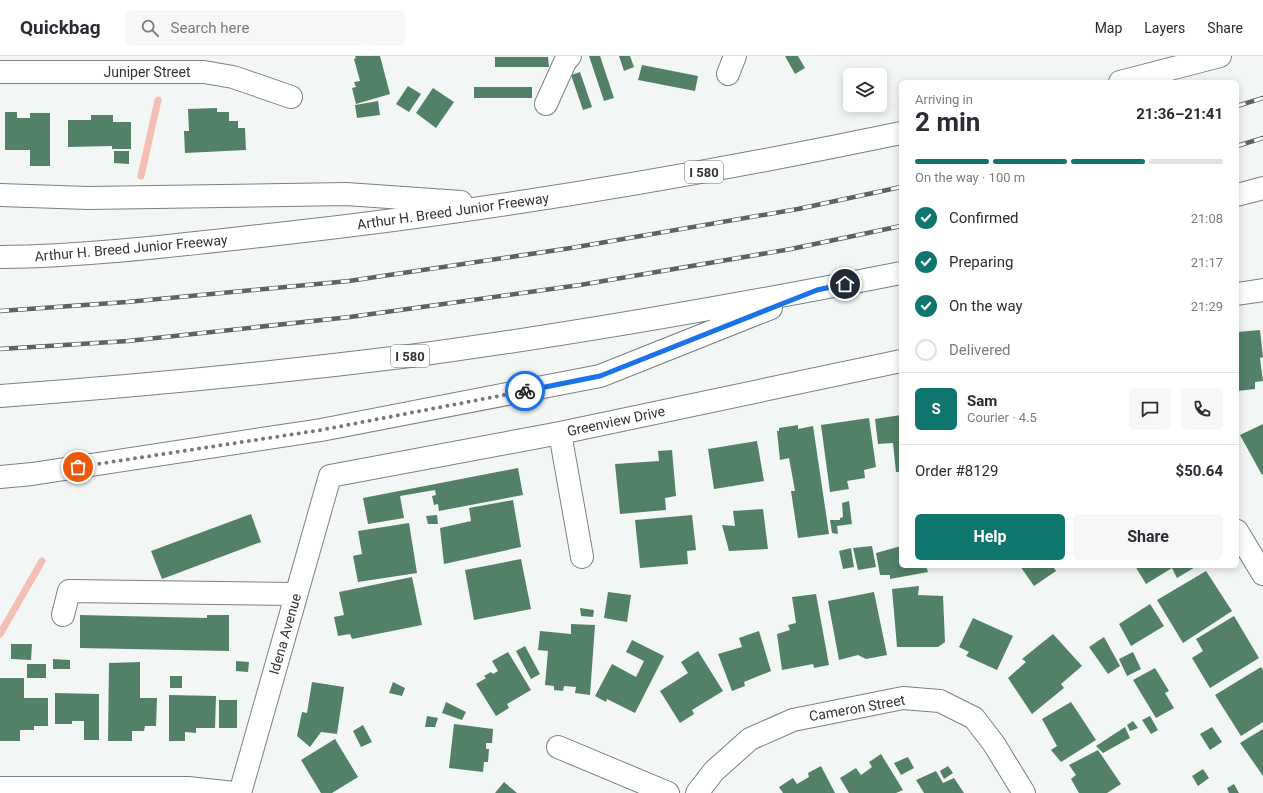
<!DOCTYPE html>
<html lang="en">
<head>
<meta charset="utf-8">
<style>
  :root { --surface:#fff; --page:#f7f7f7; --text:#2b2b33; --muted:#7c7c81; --line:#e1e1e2; --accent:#0f766e }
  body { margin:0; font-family:Roboto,sans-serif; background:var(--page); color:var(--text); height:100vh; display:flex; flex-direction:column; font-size:15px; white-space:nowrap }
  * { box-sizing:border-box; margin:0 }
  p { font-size:13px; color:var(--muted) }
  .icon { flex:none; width:22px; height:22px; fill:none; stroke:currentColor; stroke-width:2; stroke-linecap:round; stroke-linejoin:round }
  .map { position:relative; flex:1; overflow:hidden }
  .sheet { position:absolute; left:899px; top:24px; width:340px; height:488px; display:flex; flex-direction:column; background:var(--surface); border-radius:6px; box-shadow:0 2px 10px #0003 }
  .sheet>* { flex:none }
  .buttons { position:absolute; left:843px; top:12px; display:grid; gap:8px }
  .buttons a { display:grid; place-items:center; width:44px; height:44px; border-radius:6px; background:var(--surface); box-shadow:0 2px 10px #0003; font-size:20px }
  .pin { position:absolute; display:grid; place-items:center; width:34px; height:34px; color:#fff; margin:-17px; border:2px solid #fff; border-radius:50%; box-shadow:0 1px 4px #0007 }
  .courier { position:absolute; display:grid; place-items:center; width:40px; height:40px; margin:-20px; border:3px solid #1a73e8; border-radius:50%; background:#fff; color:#222; box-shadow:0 1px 5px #0007 }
  .summary em { font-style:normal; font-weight:700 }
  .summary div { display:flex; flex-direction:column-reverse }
  .summary { display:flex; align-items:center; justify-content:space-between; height:68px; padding:0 16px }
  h1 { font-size:26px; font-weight:700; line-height:30px }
  .bar { display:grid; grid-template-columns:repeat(4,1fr); gap:6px 4px; align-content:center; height:48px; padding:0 16px }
  .bar i { height:5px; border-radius:3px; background:var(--line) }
  .bar .selected { background:var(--accent) }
  .bar p { grid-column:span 4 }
  .line { display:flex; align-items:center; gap:10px; padding:0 16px; border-top:1px solid var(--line) }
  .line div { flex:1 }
  .round { display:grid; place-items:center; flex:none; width:42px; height:42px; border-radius:6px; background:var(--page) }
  ol { padding:0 16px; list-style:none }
  li { display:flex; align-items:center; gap:12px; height:44px }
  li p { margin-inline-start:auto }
  li .icon { padding:4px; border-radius:50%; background:var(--accent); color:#fff; stroke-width:4 }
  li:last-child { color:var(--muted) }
  li i { width:22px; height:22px; border:2px solid var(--line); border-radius:50% }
  .button { display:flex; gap:8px; margin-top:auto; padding:8px 16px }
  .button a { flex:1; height:46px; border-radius:6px; background:var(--accent); color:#fff; font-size:16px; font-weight:700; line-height:46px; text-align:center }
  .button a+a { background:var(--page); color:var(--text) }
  header { display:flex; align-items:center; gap:24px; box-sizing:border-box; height:56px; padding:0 20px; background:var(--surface); border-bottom:1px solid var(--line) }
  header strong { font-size:19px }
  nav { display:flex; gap:22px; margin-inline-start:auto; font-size:14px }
  .search { width:280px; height:36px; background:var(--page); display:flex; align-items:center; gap:10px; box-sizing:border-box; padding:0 14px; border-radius:6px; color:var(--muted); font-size:15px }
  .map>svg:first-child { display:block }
</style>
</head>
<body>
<header>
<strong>Quickbag</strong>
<div class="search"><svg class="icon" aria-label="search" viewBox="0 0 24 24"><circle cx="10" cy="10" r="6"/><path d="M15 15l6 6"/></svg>Search here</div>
<nav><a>Map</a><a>Layers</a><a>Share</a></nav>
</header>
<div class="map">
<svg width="1263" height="737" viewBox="0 0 1263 737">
  <rect width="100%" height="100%" fill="#f2f6f4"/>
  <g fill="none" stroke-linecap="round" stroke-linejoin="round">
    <path stroke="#f4beb4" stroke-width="7" d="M141,120L158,44
      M0,578L42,505"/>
  </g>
  <path fill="#538168" d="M355,0H380L390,38L356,48L352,32L356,31L354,26L360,25L354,3L356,2Z
    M589,0H600L614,42L604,45Z
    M619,0H630L634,11L624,15Z
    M785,0H798L805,12L795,18Z
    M495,1H548L549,11H495Z
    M642,9L698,20L695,35L638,24Z
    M580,16L592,51L583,54L571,19Z
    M408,30L421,38L409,56L396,48Z
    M474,31H532V42H474Z
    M433,32L454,46L436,72L416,57Z
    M378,45L380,59L357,62L355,49Z
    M217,52V56H229V65H238V72H245L246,94L185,97L184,75H189L188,53Z
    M5,56H17V62H30V57H50V110H30V94H5Z
    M91,59H113V66H131V93H112V90L68,91V64H91Z
    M114,95H129V108L114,107Z
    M1260,274L1263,301L1260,302L1263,325L1255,326V333L1237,335V276Z
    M901,359V416H896L893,387L878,388L875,363Z
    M869,362L876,411L864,414L865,422L847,425L849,433L830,436L821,369Z
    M1263,368V418L1262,419L1240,379Z
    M798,369V373L813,370L829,478L798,482L791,435H795L789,402L780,404L777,375H779V372Z
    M757,385L764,425L714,433L708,393Z
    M672,394L676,440L665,442L666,454L620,458L615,408L659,405L658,395Z
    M518,412L523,439L439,455L438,448L434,449L432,440L436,439L435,434L400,440L404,462L368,468L363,442Z
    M513,444L521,491L444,508L440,472L471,465L469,452Z
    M849,445L852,468L837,470L838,478L832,477L830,464H840V462L843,461L842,447Z
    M763,453L768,493L729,495L722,469L735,470L733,455Z
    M251,458L261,486L162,523L151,495Z
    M437,459L438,468H428L426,460Z
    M692,459L696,494L687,495L688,508L640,512L635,464Z
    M409,467L417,517L358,526L353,500L362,498L358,475Z
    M872,490L876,511L858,514L853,492Z
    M901,490V510H926L928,516L890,523V519H880L876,497Z
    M851,492L854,511L843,513L839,495Z
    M521,503L531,553L474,564L465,514Z
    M1020,510H1053L1056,515L1034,530Z
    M1135,510H1197L1177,522L1172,512L1146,528Z
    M1206,515L1232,555L1183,587L1157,544Z
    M412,521L422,569L352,583L350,578L338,580L334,561L344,559L339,536Z
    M919,530L918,539L943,540L945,586L938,591H897L892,533Z
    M608,536L631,539L627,566L604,562Z
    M874,536L887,599L866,603L858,599L839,604L828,545Z
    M816,538L829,609L814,612L813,608L782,614L777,578L790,574L788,569L796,567L792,541Z
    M1150,548L1164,570L1131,590L1119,568Z
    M580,552L594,554L593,561L581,560Z
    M80,559L207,562V559H229V595L80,592Z
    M1234,560L1259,602L1210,632L1192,602L1203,595L1196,583Z
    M973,562L1013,580L997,614L966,600L969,596L959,591Z
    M571,568L595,569L590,639L575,637L576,631L564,630L563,635L554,634V630L545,629L548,595L538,594L540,575L571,578Z
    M759,575L771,615L744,626L745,630L732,635L718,598L742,591L739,582Z
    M1053,578L1082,610L1061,628L1064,632L1032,658L1008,622L1026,606L1022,603Z
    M1104,581L1120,610L1108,618L1089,591Z
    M632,584L664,600L635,657L607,643L606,646L595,640L612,608L636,621L644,605L626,596Z
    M11,588H32L31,604L11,603Z
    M525,590L540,618L531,623L516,595Z
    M698,595L723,635L692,654L694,658L680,667L660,635L688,617L681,606Z
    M508,596L531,634L507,648L509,652L496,660L476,628L486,622L484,620L491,616L493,618L498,615L492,605Z
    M1133,596L1141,613L1127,620L1119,603Z
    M53,603L70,604V613H53Z
    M236,605L249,606L248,616L236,615Z
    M140,606V642H157L156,670H145L144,675H132V685H108L109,607Z
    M27,608H46V622H27Z
    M1261,611L1263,614V666L1241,680L1215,639Z
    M1155,612L1169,635L1165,637L1174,652L1156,662L1133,624Z
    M170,620H182V632H170Z
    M0,622H24V642H48V670H34V674H20V685H0Z
    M312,626L344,631L337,678L321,676L310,691L297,680L302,656L307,657Z
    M393,626L405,632L402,640L389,637Z
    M55,637L99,638V684H84V665H72V668H55Z
    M169,639L216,640L215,672H196V677L185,676V685H169Z
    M219,644H237V672H219Z
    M446,646L466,656L462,664L442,657Z
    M1071,646L1096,684L1061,706L1051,694L1057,690L1042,663Z
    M427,660L438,662L435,671H425Z
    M1150,660L1158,674L1151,678L1142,664Z
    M1133,665L1138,672L1130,675L1127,669Z
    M454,668L493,673L492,687H486V693H489L488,706H484L483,716L449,712Z
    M363,669L372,686L361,691L353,675Z
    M1125,671L1130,682L1103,697L1096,690Z
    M1212,671L1222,686L1210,694L1200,678Z
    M1263,673V720L1240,687Z
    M335,683L358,721L332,737H321L301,704Z
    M1098,694L1121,728L1107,737H1079L1071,723L1076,719L1069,709Z
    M881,698L903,734L896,737H849L840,722L856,712L861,719L872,711L869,706Z
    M908,701L914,712L901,719L894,707Z
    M821,710L835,737H783L779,731L793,722L797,728L809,721L808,717Z
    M948,710L953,717L944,723L940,715Z
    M1203,713L1209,722L1198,730L1192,720Z
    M936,715L943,727L954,722L964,737H924L916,724Z
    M504,726L517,737H495Z
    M1234,728L1239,737H1229L1227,732Z"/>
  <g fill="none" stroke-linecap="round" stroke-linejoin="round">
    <g stroke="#7c807e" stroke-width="24">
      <path id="minor" d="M0,16H204L233,21L291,41
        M728,18L735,0
        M546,48L565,6L570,0
        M1237,238L1263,234
        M560,377L582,501
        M1237,475L1263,518
        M63,559L69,535L296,538
        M558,691L668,737
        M0,732H188L234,737
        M240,737L330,420L560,377L901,305
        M697,737L714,715L750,683L793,664L903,642L940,645L974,662L994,688L1024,737"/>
    </g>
    <g stroke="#7c807e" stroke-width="24">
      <path id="highway" d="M1120,26L1220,0
        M0,139L88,142L346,138L461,146
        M1237,139L1263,132
        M0,201C93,200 186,188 278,178C487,155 695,120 901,77
        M0,340C137,330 273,317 410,300C574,278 738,249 901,217
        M0,421L32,418L321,374L600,320L771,252"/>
    </g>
    <use href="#minor" stroke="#fff" stroke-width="22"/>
    <use href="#highway" stroke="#fff" stroke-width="22"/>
    <g stroke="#5f6260" stroke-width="4.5">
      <path id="rail" d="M1237,50L1263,42
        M1237,90L1263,82
        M0,255L127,246L349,225L571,192L798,153L901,131
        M0,293L128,285L350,261L580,229L791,193L901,170"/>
    </g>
    <use href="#rail" stroke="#fff" stroke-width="3" stroke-dasharray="9" stroke-linecap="butt"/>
  </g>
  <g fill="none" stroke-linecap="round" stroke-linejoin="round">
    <path stroke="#767977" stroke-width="4" stroke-dasharray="0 7.2" d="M78,411L321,374L525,335"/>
    <path stroke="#1a73e8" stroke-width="5" d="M525,335L600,320L817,234L845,228"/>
  </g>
  <g text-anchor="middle" stroke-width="4" stroke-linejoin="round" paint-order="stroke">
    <g fill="#fff" stroke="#707271" stroke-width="1">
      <rect x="685" y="105" width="38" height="22" rx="3"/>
      <rect x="391" y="289" width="38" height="22" rx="3"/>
    </g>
    <g font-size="13" font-weight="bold" fill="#333534">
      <text x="704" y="121">I 580</text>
      <text x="410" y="305">I 580</text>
    </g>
    <g font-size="14" fill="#333534" stroke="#fff">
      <text x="147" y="21">Juniper Street</text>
      <text transform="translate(453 155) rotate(-8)" y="5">Arthur H. Breed Junior Freeway</text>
      <text transform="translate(131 192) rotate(-5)" y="5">Arthur H. Breed Junior Freeway</text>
      <text transform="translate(616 365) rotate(-12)" y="5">Greenview Drive</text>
      <text transform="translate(285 578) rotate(-74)" y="5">Idena Avenue</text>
      <text transform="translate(857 652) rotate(-10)" y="5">Cameron Street</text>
    </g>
  </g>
</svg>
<div class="buttons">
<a><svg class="icon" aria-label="layers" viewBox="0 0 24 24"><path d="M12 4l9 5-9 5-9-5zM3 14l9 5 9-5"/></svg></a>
</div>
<div class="pin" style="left:78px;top:411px;background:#ea580c"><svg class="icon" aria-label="bag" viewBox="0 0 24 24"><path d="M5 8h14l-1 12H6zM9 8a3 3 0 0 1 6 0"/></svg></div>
<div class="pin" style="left:845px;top:228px;background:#1f2937"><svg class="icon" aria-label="home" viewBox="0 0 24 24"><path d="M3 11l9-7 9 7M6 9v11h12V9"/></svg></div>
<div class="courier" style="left:525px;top:335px"><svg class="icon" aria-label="bike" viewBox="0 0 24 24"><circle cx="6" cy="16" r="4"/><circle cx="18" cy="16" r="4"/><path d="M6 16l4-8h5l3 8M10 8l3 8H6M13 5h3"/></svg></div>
<section class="sheet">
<div class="summary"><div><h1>2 min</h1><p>Arriving in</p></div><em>21:36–21:41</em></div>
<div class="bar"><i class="selected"></i><i class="selected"></i><i class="selected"></i><i></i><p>On the way · 100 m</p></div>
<ol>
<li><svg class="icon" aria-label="check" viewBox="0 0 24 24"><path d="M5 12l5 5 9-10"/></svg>Confirmed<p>21:08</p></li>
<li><svg class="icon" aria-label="check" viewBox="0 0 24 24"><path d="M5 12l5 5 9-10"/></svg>Preparing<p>21:17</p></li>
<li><svg class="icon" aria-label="check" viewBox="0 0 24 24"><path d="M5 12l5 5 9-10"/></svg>On the way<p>21:29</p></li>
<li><i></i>Delivered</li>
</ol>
<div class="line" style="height:72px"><b class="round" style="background:var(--accent);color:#fff">S</b><div><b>Sam</b><p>Courier · 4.5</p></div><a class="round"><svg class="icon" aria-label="chat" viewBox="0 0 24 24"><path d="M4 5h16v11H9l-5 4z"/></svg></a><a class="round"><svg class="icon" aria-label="phone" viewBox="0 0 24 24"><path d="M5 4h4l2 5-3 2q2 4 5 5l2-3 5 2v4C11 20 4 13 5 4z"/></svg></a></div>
<div class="line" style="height:52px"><div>Order #8129</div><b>$50.64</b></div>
<div class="button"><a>Help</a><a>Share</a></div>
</section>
</div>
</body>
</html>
